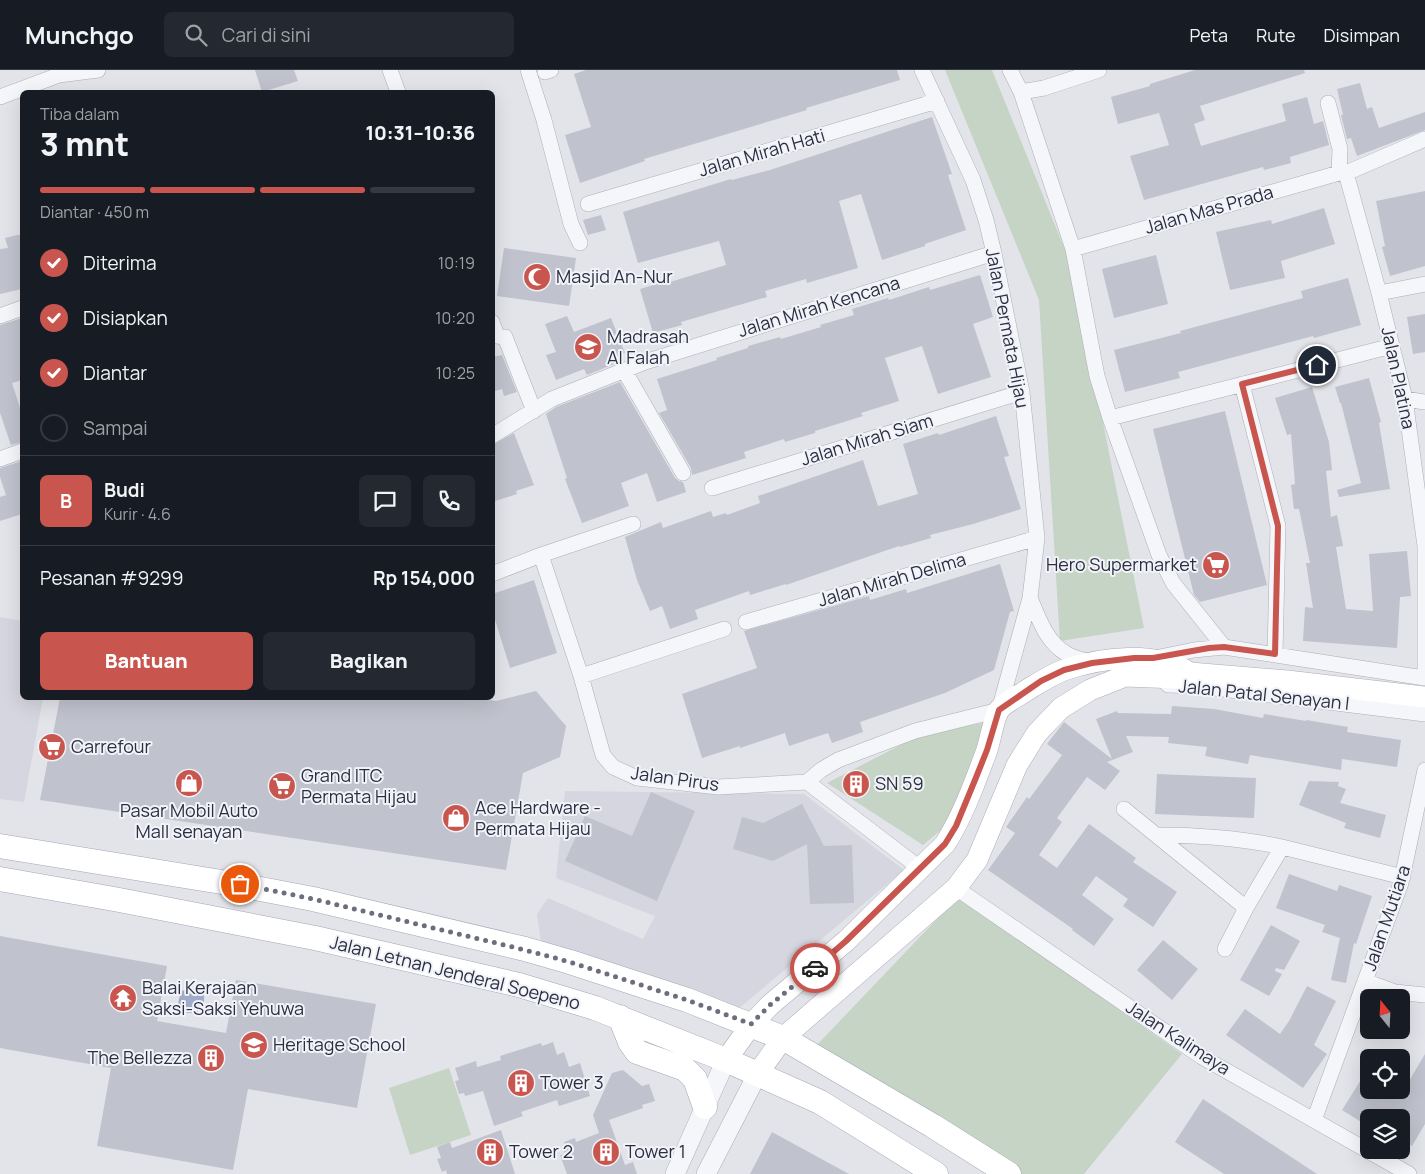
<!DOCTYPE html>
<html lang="id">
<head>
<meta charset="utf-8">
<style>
  :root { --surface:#171b24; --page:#242831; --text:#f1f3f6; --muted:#9ea1a6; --line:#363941; --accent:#c9564e }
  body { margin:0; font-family:Manrope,sans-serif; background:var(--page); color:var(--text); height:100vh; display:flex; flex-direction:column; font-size:19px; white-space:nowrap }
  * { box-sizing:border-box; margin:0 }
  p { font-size:16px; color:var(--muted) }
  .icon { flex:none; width:28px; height:28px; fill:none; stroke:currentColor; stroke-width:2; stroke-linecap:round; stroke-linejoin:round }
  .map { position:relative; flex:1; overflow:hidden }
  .sheet { position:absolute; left:20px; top:20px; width:475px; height:610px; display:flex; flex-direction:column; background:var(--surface); border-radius:8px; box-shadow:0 5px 20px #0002 }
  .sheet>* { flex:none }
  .needle { width:32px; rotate:342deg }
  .buttons { position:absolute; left:1360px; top:919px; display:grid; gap:10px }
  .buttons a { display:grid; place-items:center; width:50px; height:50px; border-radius:8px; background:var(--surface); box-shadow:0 5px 20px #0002; font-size:25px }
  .pin { position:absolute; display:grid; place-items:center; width:42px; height:42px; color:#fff; margin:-21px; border:2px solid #fff; border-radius:50%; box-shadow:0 1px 5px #0007 }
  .courier { position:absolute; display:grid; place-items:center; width:50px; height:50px; margin:-25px; border:4px solid #c9564e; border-radius:50%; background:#fff; color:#222; box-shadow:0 1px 6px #0007 }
  .overview em { font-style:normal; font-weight:800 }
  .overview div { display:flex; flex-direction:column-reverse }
  .overview { display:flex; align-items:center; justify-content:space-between; height:85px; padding:0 20px }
  h1 { font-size:32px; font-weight:800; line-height:38px }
  .bar { display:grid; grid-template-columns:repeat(4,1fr); gap:8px 5px; align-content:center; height:60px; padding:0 20px }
  .bar i { height:6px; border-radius:4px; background:var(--line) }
  .bar .active { background:var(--accent) }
  .bar p { grid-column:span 4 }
  .line { display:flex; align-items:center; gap:12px; padding:0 20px; border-top:1px solid var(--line) }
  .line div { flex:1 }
  .round { display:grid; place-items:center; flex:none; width:52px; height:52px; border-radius:8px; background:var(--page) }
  ol { padding:0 20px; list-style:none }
  li { display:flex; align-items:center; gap:15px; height:55px }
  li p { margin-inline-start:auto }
  li .icon { padding:5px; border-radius:50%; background:var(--accent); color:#fff; stroke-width:4 }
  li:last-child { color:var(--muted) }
  li i { width:28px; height:28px; border:2px solid var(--line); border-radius:50% }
  .button { display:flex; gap:10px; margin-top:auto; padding:10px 20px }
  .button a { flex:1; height:58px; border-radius:8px; background:var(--accent); color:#fff; font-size:20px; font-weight:800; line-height:58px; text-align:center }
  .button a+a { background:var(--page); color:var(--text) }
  header { display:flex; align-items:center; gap:30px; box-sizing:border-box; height:70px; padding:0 25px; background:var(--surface); border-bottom:1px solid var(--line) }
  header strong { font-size:24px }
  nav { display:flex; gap:28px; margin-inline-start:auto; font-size:18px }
  .search { width:350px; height:45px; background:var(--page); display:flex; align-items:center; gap:12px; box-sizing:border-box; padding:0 18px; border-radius:8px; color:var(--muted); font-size:19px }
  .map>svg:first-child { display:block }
</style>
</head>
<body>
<header>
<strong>Munchgo</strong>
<div class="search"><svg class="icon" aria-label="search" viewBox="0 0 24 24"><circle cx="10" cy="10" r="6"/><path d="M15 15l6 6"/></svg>Cari di sini</div>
<nav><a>Peta</a><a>Rute</a><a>Disimpan</a></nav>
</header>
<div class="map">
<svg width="1425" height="1104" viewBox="0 0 1425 1104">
  <rect width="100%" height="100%" fill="#e3e4ea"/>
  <path fill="#d5d6df" d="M0,547L22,551V628H43L24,732L0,729Z
    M565,721L804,724L904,800L738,939L542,879L537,844L548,828L643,869L655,846L556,808Z"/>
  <path fill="#c5d4c4" d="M945,0H992L1072,197L1144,558L1060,571L1039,230Z
    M995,651L953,750L923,775L827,713L922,664Z
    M958,827L1182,984L1084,1104H1018L815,977Z
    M449,998L471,1065L410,1085L389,1018Z"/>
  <path fill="#9fabc8" d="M192,919L204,921V933L197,943H184L178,934L181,921Z"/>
  <path fill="#c0c2cd" d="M255,0H294L298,11L262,22Z
    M586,0H897L900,10L806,38L807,40L644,89L645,91L580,113L565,65L591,57L574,4Z
    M1195,0H1304L1305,3L1200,36L1205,50L1194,54L1201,76L1286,51L1282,34L1307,27L1314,54L1323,51L1329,75L1290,87L1291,93L1264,100L1263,97L1144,130L1130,86L1169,75L1159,43L1118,54L1111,27L1150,16V14Z
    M1360,13L1367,39L1372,37L1379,58L1425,42V60L1357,86L1351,68L1347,69L1341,45H1343L1337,19Z
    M932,47L952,104L948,105L966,160L925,174V176L882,190L861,124L839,131L858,198L807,213L806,209L765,221L767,227L681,252L682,255L653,263L640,219L670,210V212L726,195L719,171L638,193L623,142L731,109L732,110L770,100Z
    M1425,121V196L1390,206L1382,177L1385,176L1376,131Z
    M1324,138L1335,174L1281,191L1285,208L1230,220L1216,162L1271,150L1272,154Z
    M601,145L606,160L588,165L583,150Z
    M22,164V219L0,224V179L8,178L5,168Z
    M504,178L576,188L569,236L497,226Z
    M1156,185L1168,234L1114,248L1102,199Z
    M980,205L993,247L973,254L991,307L938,324L922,276L885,288L899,331L861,343L863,346L815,361V363L785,372L784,369L744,382L746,388L692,405L691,398L659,343L667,340L657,309L717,290L716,288L748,278V276L780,267L781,269L821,257L820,255L854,245L852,239L888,228L889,230L929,217L930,220Z
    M1348,208L1361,255L1314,268L1313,266L1178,302L1180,308L1125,322L1114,280L1181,263L1180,261L1303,228L1301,221Z
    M1425,244V282L1413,284L1407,247Z
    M567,246L574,262L611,248L625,283L617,286L619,292L587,305L584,299L556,310L546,285L556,282L545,254Z
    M22,248V310L12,313L22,344V372L11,375L0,343V255Z
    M502,285L517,322L504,326L502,319L492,322V287Z
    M1369,308L1381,352L1379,353L1390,419L1339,427L1337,420L1361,413L1341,333H1340L1335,317Z
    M620,312L675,408L679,411L683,412L686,422L657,432L647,403L621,413L629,436L582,453L565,409L567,408L546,344L556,337Z
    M1312,317L1329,372L1332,400L1326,401L1331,447L1337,445L1343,476L1336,477L1346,539L1373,541L1369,484L1407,481L1411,526L1400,527L1397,578L1303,571L1305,537L1313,538L1306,493H1310L1299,439H1294L1291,415L1295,414L1291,364L1287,365L1275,328Z
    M1225,341L1267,515L1200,532L1194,525L1153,359Z
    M996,346L1009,386L1004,387L1021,439L973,454L930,465L931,468L900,477L899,476L786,515V514L750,525L749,521L695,540L698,549L670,559L662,536L650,541L637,510L625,467L661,452L663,458L711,441L713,447L726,443L727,445L760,433L758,426L863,390L878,436L918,424L903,374L938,363L939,365Z
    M514,363L534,415L516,421L517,424L492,432V375Z
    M22,391V444L0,451V427L6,425L0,407V398Z
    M1000,494L1014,541L1010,542L994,600L945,623L860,652L863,662L832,673L828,663L789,676L785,663L740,678V676L702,688L682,624L757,598L744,561L869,526L870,530L906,519L907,523Z
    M534,510L557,583L510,598L492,540V524Z
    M536,621L566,656L560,687L523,703L506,800L40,730L60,628H477L496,631Z
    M1172,636L1214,639L1263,648L1264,644L1306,651V650L1348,657L1347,662L1401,670L1397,697L1342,689L1341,700L1250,685L1248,694L1205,686L1207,677L1168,673L1169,667L1126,666L1133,682L1107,692L1120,701L1105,720L1087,707L1057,748L1062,752L1039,785L1057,798L1089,754L1136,788L1133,792L1177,822L1153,857L1123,836L1128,829L1096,806L1082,825L1114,849L1094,876L1072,860L1073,859L988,800L1015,763L1006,757L1027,727L1029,729L1062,685L1047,674L1064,652L1112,689L1096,649L1117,641L1118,643L1171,644Z
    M1157,704L1256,708L1254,748L1155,744Z
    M865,706V720L847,721L846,708Z
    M1309,711L1339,712L1338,716L1346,719L1340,733L1386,745L1380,768L1344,758L1346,753L1299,735Z
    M651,722L695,741L657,831L565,791L585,746L632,766Z
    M802,734L824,776L852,775L854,833L810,834L807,774L773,791L733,779L742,747L763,753Z
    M1289,804L1337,821L1339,815L1372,826L1356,874L1354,873L1346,913L1331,910L1340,868L1322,862L1325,855L1276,838Z
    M1271,855L1300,871L1284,900L1276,898L1275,901L1282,904L1269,926L1240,910Z
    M0,866L167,896L157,951L226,963L236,910L376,934L357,1038L248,1019L233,1100L97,1076L111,998L0,978Z
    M1163,870L1198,899L1172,930L1137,900Z
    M1307,916L1336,931L1314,975L1327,984L1303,1018L1226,965L1245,939L1280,964L1289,951Z
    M553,972L557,985L564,982L569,997L580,993L590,1026L559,1036L557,1030L521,1042L523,1046L494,1056L483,1021L465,1026L464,1023L459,1024L455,1011L459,1010L455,998L476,991L477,997L501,990L500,986L541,973L542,976Z
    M1425,984V1054L1412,1076L1401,1069V1048H1369V1057L1342,1040L1369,997V1020H1401V1006L1409,1011Z
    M623,1000L642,1016L649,1014L655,1031L642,1035L643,1038L609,1050L625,1095L633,1092L637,1104H567L560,1085L565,1084L562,1077L565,1076L564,1072L575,1068L576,1072L599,1063L593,1045L612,1003Z
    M1203,1029L1317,1104H1224L1175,1072Z
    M501,1060L515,1104H447L446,1100L442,1102L437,1089L441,1088L437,1077L450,1072L452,1078Z
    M772,1062L849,1104H750Z"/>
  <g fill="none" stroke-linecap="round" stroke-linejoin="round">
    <g stroke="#acaeb8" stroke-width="16">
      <path id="minor" d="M390,0L398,22
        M528,0L544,50L571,154L580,173
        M1010,0L1021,22L1073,179L1097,306L1110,348L1159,485L1173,513L1224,577
        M545,2L551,0
        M1021,22L1044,18L1099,0
        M0,27L59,5L98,0
        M1328,33L1340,79L1339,103
        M1346,103L1379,223L1405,329L1425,476V608
        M588,134L937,31
        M1073,179L1339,103H1346L1425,69
        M1379,223L1425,214
        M0,246L22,238
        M492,252L497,266L505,267L534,341
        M624,300L683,403
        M1242,314L1278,456L1275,584
        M1405,329L1425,332
        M1110,348L1392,276
        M492,366L552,329L645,292L994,183
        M0,389L22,381
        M712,418L1022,322
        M633,454L541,485L581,606L603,685L613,697L637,708L718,717L807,712L821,700L838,690L915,661L999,640L1030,528L1037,468L1022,322L994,183L986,150L973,110L922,0
        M492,504L541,485
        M1030,528C1039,549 1046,572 1067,584C1074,588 1083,590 1090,592
        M746,552L1037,468
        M1155,588L1194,580L1224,577L1425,608
        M581,606L724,559
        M1168,615L1198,616L1425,644
        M807,712L921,799
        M1124,739L1246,838
        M1156,765C1199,765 1240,768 1282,777
        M956,818L1202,987L1409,1104
        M1225,879L1246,838L1282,777L1403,807
        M1365,911L1395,922L1425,925
        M1314,1050L1401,813L1425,700"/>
    </g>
    <g stroke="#acaeb8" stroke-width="20">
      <path id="tertiary" d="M675,1104L726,990
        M706,1104L758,1003"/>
    </g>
    <g stroke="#acaeb8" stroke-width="22">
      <path id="secondary" d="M726,990L751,955L770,935L846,871L945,774C963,746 975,712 987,680C990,671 994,647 999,640C1003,634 1018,626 1024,622C1037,614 1050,605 1064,600C1103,587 1154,581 1190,603L1287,611L1425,627
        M758,1003L783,968L956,818L977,790L1017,695L1037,663L1061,638L1090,620L1125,606L1178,608L1190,603"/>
    </g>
    <g stroke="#a2a6b5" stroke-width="25">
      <path id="primary" d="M0,776L240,815L313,829L525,879L570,892L687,930L783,968L933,1056L1009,1104
        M0,809L114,829L315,868L519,915L595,938L726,990L820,1032L936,1104
        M620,947L630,972L637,982L685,999L695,1009L705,1037"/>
    </g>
    <use href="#minor" stroke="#f5f6f9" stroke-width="15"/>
    <use href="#tertiary" stroke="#f5f6f9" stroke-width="19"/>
    <use href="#secondary" stroke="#fff" stroke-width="21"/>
    <use href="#primary" stroke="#fff" stroke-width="24"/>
  </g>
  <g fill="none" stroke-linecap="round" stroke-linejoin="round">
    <path stroke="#6b6e7d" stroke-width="5" stroke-dasharray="0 9" d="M240,814L313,829L525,880L570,892L687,930L751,954L770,935L815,898"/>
    <path stroke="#c9564e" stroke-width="6" d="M815,898L846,871L945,774L956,756L975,710L987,680L999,640L1041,611L1064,600L1092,593L1134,588H1153L1209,578L1224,577L1275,584L1278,456L1242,314L1317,295"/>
  </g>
  <defs>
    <g id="mosque-disc" transform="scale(1.4375)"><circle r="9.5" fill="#c9564e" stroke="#f2f3f8"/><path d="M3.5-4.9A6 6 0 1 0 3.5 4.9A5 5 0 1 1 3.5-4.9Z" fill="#fff"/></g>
    <g id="school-disc" transform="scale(1.4375)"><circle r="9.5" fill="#c9564e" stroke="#f2f3f8"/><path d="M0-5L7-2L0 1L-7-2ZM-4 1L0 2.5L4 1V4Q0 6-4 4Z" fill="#fff"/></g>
    <g id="supermarket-disc" transform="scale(1.4375)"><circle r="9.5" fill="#c9564e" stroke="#f2f3f8"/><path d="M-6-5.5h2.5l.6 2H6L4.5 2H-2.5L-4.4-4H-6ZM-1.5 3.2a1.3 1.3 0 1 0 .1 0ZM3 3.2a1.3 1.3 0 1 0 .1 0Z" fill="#fff"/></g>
    <g id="shop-disc" transform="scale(1.4375)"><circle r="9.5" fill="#c9564e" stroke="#f2f3f8"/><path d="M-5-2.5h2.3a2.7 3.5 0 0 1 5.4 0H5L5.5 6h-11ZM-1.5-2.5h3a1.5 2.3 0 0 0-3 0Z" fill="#fff"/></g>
    <g id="building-disc" transform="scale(1.4375)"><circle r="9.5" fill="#c9564e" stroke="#f2f3f8"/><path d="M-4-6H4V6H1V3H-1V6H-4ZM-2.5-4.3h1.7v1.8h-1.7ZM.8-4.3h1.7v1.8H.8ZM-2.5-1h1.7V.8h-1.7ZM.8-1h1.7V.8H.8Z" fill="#fff"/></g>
    <g id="temple-disc" transform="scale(1.4375)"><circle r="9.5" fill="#c9564e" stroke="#f2f3f8"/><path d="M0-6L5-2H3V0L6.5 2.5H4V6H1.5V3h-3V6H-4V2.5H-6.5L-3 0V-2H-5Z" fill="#fff"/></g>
  </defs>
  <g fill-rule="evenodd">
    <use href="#mosque-disc" x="537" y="207"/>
    <use href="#school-disc" x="588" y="277"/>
    <use href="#supermarket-disc" x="1216" y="495"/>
    <use href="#supermarket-disc" x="52" y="677"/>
    <use href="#shop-disc" x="189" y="713"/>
    <use href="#building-disc" x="856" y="714"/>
    <use href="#supermarket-disc" x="282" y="716"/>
    <use href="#shop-disc" x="456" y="748"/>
    <use href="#temple-disc" x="123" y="928"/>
    <use href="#school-disc" x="254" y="975"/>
    <use href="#building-disc" x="211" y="988"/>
    <use href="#building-disc" x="521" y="1013"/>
    <use href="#building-disc" x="490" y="1082"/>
    <use href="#building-disc" x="606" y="1082"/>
  </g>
  <g text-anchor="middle" stroke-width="4" stroke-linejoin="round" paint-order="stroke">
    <g font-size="18" fill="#2b2f42" stroke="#f2f3f8">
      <text transform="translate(762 83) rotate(-16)" y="6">Jalan Mirah Hati</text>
      <text transform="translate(1209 140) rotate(-16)" y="6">Jalan Mas Prada</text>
      <text transform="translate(819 237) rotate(-17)" y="6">Jalan Mirah Kencana</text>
      <text transform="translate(1007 258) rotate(79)" y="6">Jalan Permata Hijau</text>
      <text transform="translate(1398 308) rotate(78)" y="6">Jalan Platina</text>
      <text transform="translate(867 370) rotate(-17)" y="6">Jalan Mirah Siam</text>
      <text transform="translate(892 510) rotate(-16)" y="6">Jalan Mirah Delima</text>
      <text transform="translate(1264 625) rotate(6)" y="6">Jalan Patal Senayan I</text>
      <text transform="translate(675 709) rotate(8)" y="6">Jalan Pirus</text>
      <text transform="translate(1387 848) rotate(-71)" y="6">Jalan Mutiara</text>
      <text transform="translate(455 903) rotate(14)" y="6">Jalan Letnan Jenderal Soepeno</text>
      <text transform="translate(1178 968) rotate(33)" y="6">Jalan Kalimaya</text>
    </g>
    <g font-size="18" fill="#2b2f42" stroke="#f2f3f8" text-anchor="start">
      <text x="556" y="213">Masjid An-Nur</text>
      <text x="607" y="273">Madrasah<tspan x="607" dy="21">Al Falah</tspan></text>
      <text x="1197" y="501" text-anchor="end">Hero Supermarket</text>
      <text x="71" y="683">Carrefour</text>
      <text x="301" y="712">Grand ITC<tspan x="301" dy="21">Permata Hijau</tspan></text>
      <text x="875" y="720">SN 59</text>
      <text x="475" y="744">Ace Hardware -<tspan x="475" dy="21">Permata Hijau</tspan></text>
      <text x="189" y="747" text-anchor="middle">Pasar Mobil Auto<tspan x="189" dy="21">Mall senayan</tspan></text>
      <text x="142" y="924">Balai Kerajaan<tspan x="142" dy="21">Saksi-Saksi Yehuwa</tspan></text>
      <text x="273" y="981">Heritage School</text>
      <text x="192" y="994" text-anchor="end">The Bellezza</text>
      <text x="540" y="1019">Tower 3</text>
      <text x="509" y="1088">Tower 2</text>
      <text x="625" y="1088">Tower 1</text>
    </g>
  </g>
</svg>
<div class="buttons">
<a><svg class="needle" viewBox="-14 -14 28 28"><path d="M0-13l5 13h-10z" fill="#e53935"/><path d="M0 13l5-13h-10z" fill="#9ea1a6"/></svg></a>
<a><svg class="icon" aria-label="locate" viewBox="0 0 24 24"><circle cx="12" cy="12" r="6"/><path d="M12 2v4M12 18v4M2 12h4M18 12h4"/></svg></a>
<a><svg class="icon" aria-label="layers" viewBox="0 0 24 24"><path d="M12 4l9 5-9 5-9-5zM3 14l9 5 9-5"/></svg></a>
</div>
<div class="pin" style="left:240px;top:814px;background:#ea580c"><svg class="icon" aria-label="bag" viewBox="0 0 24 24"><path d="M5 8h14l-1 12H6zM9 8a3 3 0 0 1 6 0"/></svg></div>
<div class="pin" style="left:1317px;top:295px;background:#1f2937"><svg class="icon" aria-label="home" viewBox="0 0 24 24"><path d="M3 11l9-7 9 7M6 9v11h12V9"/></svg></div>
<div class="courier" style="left:815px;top:898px"><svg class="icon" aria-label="car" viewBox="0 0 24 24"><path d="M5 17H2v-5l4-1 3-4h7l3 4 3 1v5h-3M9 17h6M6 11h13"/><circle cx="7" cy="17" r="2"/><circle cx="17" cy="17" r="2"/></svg></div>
<section class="sheet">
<div class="overview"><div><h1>3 mnt</h1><p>Tiba dalam</p></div><em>10:31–10:36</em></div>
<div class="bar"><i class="active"></i><i class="active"></i><i class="active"></i><i></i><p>Diantar · 450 m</p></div>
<ol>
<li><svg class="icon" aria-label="check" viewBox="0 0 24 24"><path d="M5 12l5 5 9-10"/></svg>Diterima<p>10:19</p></li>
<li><svg class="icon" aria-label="check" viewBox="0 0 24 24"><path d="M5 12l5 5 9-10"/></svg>Disiapkan<p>10:20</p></li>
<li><svg class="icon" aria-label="check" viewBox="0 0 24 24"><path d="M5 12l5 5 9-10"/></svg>Diantar<p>10:25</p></li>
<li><i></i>Sampai</li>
</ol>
<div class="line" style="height:90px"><b class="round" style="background:var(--accent);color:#fff">B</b><div><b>Budi</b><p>Kurir · 4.6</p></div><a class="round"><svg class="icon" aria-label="chat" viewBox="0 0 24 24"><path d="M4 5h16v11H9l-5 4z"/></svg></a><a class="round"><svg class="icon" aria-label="phone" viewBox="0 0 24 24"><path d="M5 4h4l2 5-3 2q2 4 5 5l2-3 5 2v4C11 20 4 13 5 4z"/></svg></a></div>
<div class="line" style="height:65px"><div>Pesanan #9299</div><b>Rp 154,000</b></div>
<div class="button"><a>Bantuan</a><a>Bagikan</a></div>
</section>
</div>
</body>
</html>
